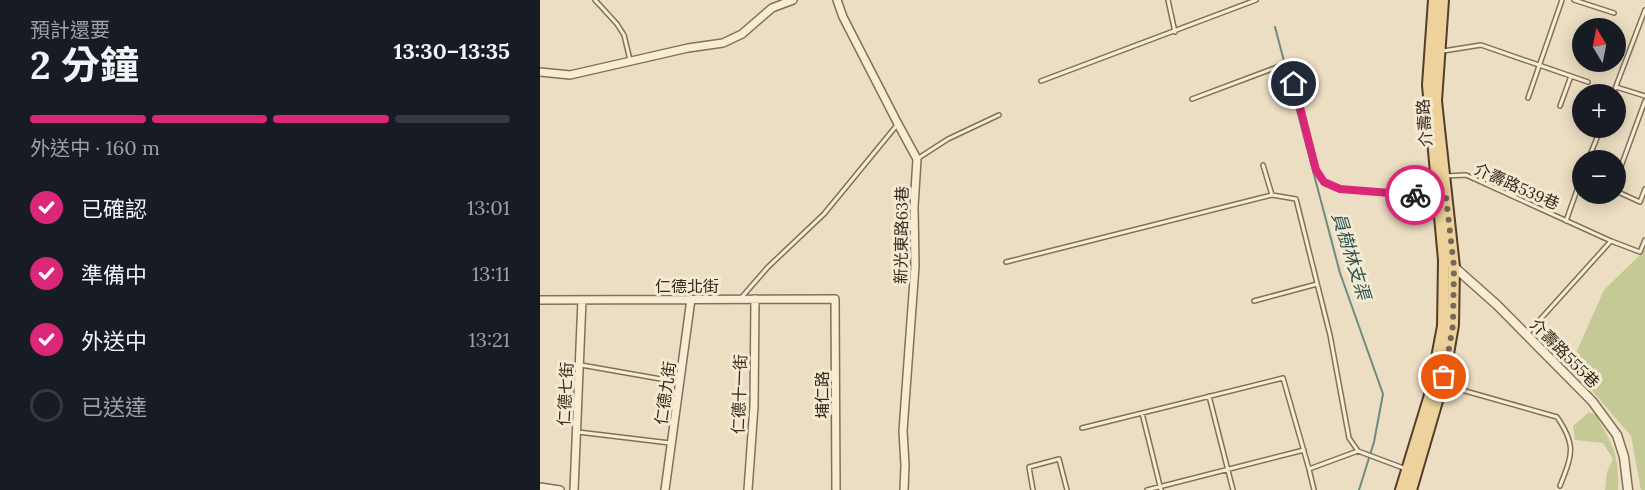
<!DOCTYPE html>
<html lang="zh-TW">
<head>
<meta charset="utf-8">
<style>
  :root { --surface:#171b24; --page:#242831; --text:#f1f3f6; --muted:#9ea1a6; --line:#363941; --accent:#db2777 }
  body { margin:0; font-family:Lora,"Noto Sans TC",serif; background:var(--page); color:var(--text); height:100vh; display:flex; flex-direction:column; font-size:22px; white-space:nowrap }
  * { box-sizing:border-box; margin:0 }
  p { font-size:20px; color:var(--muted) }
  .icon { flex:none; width:33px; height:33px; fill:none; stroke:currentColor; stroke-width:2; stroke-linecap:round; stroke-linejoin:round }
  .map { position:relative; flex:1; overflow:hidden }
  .side { display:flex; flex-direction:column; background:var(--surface); width:540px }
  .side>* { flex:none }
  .needle { width:39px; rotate:350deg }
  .tools { position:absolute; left:1032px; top:18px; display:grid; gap:12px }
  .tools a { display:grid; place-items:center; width:54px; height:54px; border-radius:50%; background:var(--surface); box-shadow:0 3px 15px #0003; font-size:30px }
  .pin { position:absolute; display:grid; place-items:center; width:51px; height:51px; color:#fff; margin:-26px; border:3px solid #fff; border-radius:50%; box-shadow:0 2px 6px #0007 }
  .courier { position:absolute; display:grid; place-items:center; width:60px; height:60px; margin:-30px; border:4px solid #db2777; border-radius:50%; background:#fff; color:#222; box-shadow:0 2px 8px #0007 }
  .head em { font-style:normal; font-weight:700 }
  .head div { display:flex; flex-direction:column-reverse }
  .head { display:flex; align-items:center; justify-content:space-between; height:102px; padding:0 30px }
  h1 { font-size:39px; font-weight:700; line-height:45px }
  .bar { display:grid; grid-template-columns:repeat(4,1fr); gap:9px 6px; align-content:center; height:72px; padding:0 30px }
  .bar i { height:8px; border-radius:4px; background:var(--line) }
  .bar .current { background:var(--accent) }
  .bar p { grid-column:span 4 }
  ol { padding:0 30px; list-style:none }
  li { display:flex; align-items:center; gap:18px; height:66px }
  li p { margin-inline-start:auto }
  li .icon { padding:6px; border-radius:50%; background:var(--accent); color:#fff; stroke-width:4 }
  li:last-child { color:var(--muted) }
  li i { width:33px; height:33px; border:3px solid var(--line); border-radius:50% }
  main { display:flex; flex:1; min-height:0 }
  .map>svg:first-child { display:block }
</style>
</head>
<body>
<main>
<section class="side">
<div class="head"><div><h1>2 分鐘</h1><p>預計還要</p></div><em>13:30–13:35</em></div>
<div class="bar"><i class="current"></i><i class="current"></i><i class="current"></i><i></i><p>外送中 · 160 m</p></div>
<ol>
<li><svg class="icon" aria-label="check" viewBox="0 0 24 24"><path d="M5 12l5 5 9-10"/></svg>已確認<p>13:01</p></li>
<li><svg class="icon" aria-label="check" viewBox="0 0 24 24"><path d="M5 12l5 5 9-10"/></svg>準備中<p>13:11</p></li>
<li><svg class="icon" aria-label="check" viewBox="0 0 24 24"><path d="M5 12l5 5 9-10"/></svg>外送中<p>13:21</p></li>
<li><i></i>已送達</li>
</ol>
</section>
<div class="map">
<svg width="1105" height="490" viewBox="0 0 1105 490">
  <rect width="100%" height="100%" fill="#ecdec2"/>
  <path fill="#c5c996" d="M1105,250V490H1101L1091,436L1030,365L1005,340L1011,333L1036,353L1064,290Z
    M1049,412L1056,415C1073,446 1079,453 1078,490H1065L1067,472L1073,459L1063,443L1035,440L1033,426Z"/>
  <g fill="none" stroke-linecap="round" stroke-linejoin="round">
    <path stroke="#6c8c83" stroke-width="2" d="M735,27L800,273L843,394L834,442L819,490"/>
    <g stroke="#856f5a" stroke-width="6">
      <path id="service" d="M55,0L77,24L84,35L90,60
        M628,0L635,32
        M1034,0L1074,13
        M903,51L941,45L1048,82
        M501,81L716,0
        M1076,87L1105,96
        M1073,94L1105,10
        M988,98L1022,0
        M652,99L748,63L776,170L784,182L800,189L896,197
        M1020,106L1031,76
        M377,159L408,139L459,115
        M1048,160L1061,128
        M723,165L732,195L756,199L790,335L809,438L818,451L866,469
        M905,176L926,175L1071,241L1100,252L1105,240
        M1076,180L1105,101
        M1076,191L1100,202L1105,189
        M1026,221L1042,176
        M466,262L732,195
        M201,298L228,267L284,214L357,125
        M714,301L777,284
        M987,334L1071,241
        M41,365L138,382
        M904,385L1017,417C1037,446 1032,455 1020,486
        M669,396L693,490
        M602,413L621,490
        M542,428L743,378L769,469L818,451
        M38,432L130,443
        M769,469L774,490
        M493,490L489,467L519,459L527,490
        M607,490L764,450"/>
    </g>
    <g stroke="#856f5a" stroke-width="10">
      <path id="minor" d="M297,0L303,17L358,124L377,159L374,207L375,266L363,431L365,465L364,490
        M0,72L30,75L148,48L183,43L202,34L232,8L253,0
        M0,300L295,299L296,490
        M0,487L20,490
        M34,490L42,300
        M125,490L151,299
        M208,490L214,406L215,299"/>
    </g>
    <g stroke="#856f5a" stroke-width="11">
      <path id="tertiary" d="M912,265L957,305L1052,401L1077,435L1084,457L1088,490"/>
    </g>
    <g stroke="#523e2e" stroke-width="14">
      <path id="primary" d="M861,490L890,395L903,326L904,260L888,85L894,0
        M871,490L904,377L913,325L914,267L896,101L903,0"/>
    </g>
    <use href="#service" stroke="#f7ecd4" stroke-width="3"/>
    <use href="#minor" stroke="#f7ecd4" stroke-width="7"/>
    <use href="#tertiary" stroke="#f7ecd4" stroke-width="8"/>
    <use href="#primary" stroke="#eed29b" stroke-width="10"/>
  </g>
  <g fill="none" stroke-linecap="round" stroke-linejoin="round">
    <path stroke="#756857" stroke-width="6" stroke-dasharray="0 10.8" d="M875,195L906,197L914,267L913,325L904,377"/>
    <path stroke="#db2777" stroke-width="8" d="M754,84L776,170L784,182L800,189L875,195"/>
  </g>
  <g text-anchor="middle" stroke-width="6" stroke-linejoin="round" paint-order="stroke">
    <g font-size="16" fill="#35281d" stroke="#f4e9d1">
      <text transform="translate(884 123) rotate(-94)" y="6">介壽路</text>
      <text transform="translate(977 186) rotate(24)" y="6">介壽路539巷</text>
      <text transform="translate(361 235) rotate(-89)" y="6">新光東路63巷</text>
      <text x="147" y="292">仁德北街</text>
      <text transform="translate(1025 353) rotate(45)" y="6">介壽路555巷</text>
      <text transform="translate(125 393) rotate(-82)" y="6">仁德九街</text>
      <text transform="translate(25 394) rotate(-87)" y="6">仁德七街</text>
      <text transform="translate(199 394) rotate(-88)" y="6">仁德十一街</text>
      <text transform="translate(282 395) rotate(-90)" y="6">埔仁路</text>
    </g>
    <g font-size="18" font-style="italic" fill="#2d5451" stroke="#f4e9d1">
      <text transform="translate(811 256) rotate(73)" y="6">員樹林支渠</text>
    </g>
  </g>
</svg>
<div class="tools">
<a><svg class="needle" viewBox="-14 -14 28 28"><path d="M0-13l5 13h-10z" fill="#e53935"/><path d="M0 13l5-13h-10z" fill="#9ea1a6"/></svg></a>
<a>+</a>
<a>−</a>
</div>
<div class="pin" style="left:904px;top:377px;background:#ea580c"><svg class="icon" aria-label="bag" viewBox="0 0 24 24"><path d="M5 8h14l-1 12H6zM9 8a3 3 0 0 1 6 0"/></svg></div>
<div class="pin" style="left:754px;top:84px;background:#1f2937"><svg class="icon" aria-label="home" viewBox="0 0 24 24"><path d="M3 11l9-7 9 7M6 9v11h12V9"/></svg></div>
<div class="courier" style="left:875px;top:195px"><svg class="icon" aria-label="bike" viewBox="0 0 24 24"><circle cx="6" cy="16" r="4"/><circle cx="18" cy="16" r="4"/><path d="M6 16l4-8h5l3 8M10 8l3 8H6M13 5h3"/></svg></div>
</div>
</main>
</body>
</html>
